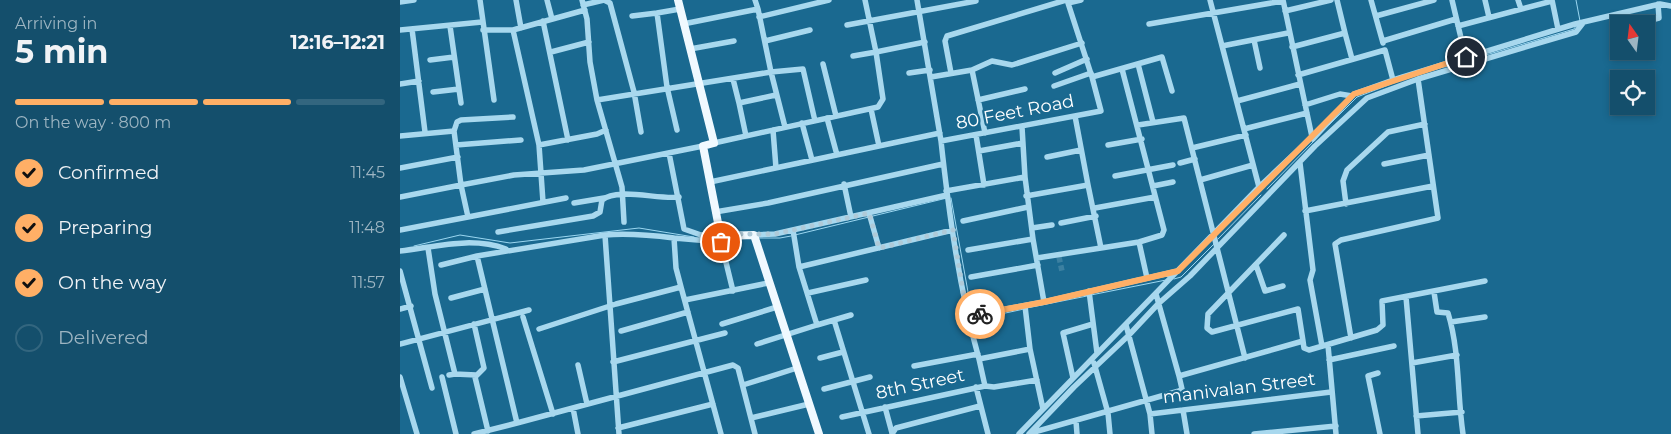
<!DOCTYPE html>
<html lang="en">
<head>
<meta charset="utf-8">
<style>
  :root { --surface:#144f6c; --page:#215974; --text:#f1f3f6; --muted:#9db5c2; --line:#33667f; --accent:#ffaf66 }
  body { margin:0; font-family:Montserrat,sans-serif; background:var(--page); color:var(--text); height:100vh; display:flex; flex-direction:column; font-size:19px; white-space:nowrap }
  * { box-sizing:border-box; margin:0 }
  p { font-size:16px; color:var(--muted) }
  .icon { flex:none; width:28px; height:28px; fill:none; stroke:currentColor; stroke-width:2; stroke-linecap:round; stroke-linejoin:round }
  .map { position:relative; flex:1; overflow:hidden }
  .details { display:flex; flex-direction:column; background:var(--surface); width:400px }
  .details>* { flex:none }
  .needle { width:32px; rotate:346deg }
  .buttons { position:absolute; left:1210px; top:15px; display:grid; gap:10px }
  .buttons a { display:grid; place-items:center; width:45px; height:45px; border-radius:0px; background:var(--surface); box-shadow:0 2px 8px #0003,0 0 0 1px var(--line); font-size:25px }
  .pin { position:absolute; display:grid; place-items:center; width:42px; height:42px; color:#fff; margin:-21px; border:2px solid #fff; border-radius:50%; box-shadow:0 1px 5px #0007 }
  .courier { position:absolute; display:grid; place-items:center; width:50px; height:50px; margin:-25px; border:4px solid #ffaf66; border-radius:50%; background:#fff; color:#222; box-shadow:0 1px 6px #0007 }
  .summary em { font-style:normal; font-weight:700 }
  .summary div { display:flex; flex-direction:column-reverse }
  .summary { display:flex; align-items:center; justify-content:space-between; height:85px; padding:0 15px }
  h1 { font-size:32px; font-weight:700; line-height:38px }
  .bar { display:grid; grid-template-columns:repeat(4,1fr); gap:8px 5px; align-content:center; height:60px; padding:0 15px }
  .bar i { height:6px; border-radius:4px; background:var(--line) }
  .bar .active { background:var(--accent) }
  .bar p { grid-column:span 4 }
  ol { padding:0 15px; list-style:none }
  li { display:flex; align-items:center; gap:15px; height:55px }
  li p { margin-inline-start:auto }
  li .icon { padding:5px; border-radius:50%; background:var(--accent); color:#111; stroke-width:4 }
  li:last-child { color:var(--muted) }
  li i { width:28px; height:28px; border:2px solid var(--line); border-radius:50% }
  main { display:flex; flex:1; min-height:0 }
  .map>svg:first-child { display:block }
</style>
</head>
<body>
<main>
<section class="details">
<div class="summary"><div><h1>5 min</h1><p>Arriving in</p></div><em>12:16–12:21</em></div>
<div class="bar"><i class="active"></i><i class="active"></i><i class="active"></i><i></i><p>On the way · 800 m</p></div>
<ol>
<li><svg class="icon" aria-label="check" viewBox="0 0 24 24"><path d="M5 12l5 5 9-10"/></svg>Confirmed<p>11:45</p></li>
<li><svg class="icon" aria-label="check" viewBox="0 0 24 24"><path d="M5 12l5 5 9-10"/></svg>Preparing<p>11:48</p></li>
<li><svg class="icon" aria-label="check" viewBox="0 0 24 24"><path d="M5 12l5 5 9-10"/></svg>On the way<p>11:57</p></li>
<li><i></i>Delivered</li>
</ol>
</section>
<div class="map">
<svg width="1271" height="434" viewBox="0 0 1271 434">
  <rect width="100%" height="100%" fill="#1a6990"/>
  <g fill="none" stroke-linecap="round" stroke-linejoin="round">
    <path stroke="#9bd7f1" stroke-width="1" d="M1176,0L1180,21
      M1069,60L1174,29L1176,26
      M1045,67L1065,61
      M929,125L957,97L1007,78
      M867,189L914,141
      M551,198L572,314
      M473,216L547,198
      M395,235L469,217
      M305,238H319
      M358,238H380L391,236
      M818,239L861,195
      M14,246L60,235L110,243L239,228L294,237
      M774,279L781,277L814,244
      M691,295L766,280
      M627,308L687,296
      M573,318V320L624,309"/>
    <path stroke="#3c80a1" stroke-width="5.5" stroke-dasharray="5.5 3" stroke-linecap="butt" d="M659,257L662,271"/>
    <path stroke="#a8d8ee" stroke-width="5.5" d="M80,0L94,100
      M116,0L121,28
      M147,0L152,19
      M182,0L187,19L190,62L197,100L222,187L224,222
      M517,0L541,141L701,111L692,77L762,57L772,91
      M667,0L692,77
      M810,0L859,187
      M971,0L983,43
      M1052,0L1066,59
      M1085,0L1089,17
      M1118,0L1121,9
      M1152,0L1158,29
      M0,2L14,0
      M668,3L681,0
      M183,5L204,0L210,3L234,92L241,132
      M885,11L931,0
      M232,16L257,13
      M976,16L1034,0
      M359,17L429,0
      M143,21L168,140
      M283,24L358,9L355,0
      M749,24L883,1
      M1236,24L1259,18L1258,4
      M447,25L576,1
      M50,26L61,103
      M1058,26L1152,1
      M12,29L25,132
      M0,30L82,22
      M83,30H113L185,10
      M113,30L139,145L143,202
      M945,33L952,59
      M854,40L860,68
      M365,41L410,30
      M983,41L1056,19
      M822,46L888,33
      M892,47L945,33L937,0
      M290,49L334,41
      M151,52L189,42
      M453,56L476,52L465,0
      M30,60L54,57
      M423,64L436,116
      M738,64L753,122
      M572,70L592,61L612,65L682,43
      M509,73L530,70
      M551,73L545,41L547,36L666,0
      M655,73L687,59
      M898,75L985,50L993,80
      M531,77L572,70L585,133
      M333,79L339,103
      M0,84L19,81
      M654,86L691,73
      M33,92L59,89
      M197,100L371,72L358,9
      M578,100L625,89
      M837,101L900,84
      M905,105L940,94L952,96
      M471,109L479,146
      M675,116L688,185
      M427,118L437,155
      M402,123L412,160
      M738,125L784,118L845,358
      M385,127L371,72L403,69L415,121
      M622,127L625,177
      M844,129L907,113
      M277,130L267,87L257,13L280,9
      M373,130L376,168
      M54,131L57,122L61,120L113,117
      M576,135L584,185
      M0,136L54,131L61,185L0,197
      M346,136L339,103L376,95
      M913,139L954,94L993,80L1175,24L1260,4L1271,6
      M541,141C549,214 559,288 579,359L630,349
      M314,143L478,107L483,99L476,52L525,42
      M56,145L121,140
      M139,145L197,134L206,130
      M708,145L742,139
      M792,148L846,135
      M579,151L623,143
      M269,153L284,229L301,235L320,233
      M647,157L681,150
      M780,163L795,159
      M900,163L913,270L910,280L922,346
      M984,164L1029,155
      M0,168L58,157
      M715,176L773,165
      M800,180L853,165
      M310,182L540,133
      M444,184L451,217
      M753,186L773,182
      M546,191L625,177L633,239
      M626,196L688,185L701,248L739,242L762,235L764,230L722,69
      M166,198L68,217L61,185L114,175L184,170L303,146
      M174,203L204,198
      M946,204L943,181L947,170L988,132L1025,124
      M695,208L755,197
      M905,211L1033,186
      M315,212L368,203L543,164
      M469,213L479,248
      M563,221L628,207
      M661,223L696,216
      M632,228L652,225
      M0,230L68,217
      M98,232L193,216L200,212L202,200C218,187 259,200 279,197
      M322,234L321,242L333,291
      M205,235L219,434
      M354,235L375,234L547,195
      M884,235L808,314L807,328L812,332L898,309L903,341
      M274,238L321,242
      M739,242L747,278
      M28,248L35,294L55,374L49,375
      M568,250L633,239L644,302
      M0,251C36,247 71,236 106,249
      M77,256L205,235C228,233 250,235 274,238L276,268L281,287
      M637,258L701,248
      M41,265L77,256L117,423L333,365L338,368L355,434
      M856,265L865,291L883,286
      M399,267L553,230
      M0,271L32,388
      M571,277L638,265
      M689,291L697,353
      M1034,292L1037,312L1048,313C1060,352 1057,394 1063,434
      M408,293L466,280
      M1006,297L1018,434
      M51,298L85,289
      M285,300L368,283
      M625,306L630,349L643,409
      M0,309L11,306
      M567,316L644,302L778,271
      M123,317L153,414
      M434,320L451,315
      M1051,322L1085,317
      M74,324L84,368L75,377L88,431
      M322,324L377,307
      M417,325L434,320L469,434
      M726,325L750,414L752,434
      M139,329L216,304L281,287L321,434
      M221,331L288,312
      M951,338L935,244L941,240L1038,218L1018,79
      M0,344L129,310
      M357,344L417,325L399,267L393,230
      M928,345L936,434
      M420,358L443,352
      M579,359L585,386L594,387L637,380
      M929,360L994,346
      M213,362L325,333
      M694,363L708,413L710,434
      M1012,363L1057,355
      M178,365L187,404
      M514,366L578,354
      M978,373L968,376L980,434
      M55,374L76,375
      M779,376L896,343L903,341L904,348L909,350L977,330L983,325L982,301L1085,281
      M0,377L17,434
      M42,377L56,434
      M673,378L663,333L693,324
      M343,385L397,368
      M576,387L588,434
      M424,389L470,377
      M485,407L492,433
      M173,408L178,434
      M783,410L787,434
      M750,414L931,392
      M1016,416L1062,412
      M442,417L585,386
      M351,418L409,404
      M676,421L677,434
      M218,428L313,404
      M631,433L779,391L782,389L779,376L756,294
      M74,434L117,423
      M492,434L496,428L580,406
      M619,434L859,187L912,137L883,0
      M629,434L674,387L728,336L758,304L790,276L915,146L967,98L1018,79L1176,32L1183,23
      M854,434L936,426"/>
    <path stroke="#f0f9ff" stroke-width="8" d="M278,0L314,143L303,146L320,233L324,236L354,235L419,434"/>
  </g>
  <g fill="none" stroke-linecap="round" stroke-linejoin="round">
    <path stroke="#afcad8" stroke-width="5" stroke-dasharray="0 9" d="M321,242L322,234H375L469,213L479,248L553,230L567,316L580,314"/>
    <path stroke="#ffaf66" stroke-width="6" d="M580,314L644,302L778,271L954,94L1066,57"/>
  </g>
  <g text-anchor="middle" stroke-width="4.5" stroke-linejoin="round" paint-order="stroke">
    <g font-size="18" fill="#fff" stroke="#1a6990">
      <text transform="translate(615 112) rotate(-11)" y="6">80 Feet Road</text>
      <text transform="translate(520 384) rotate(-12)" y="6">8th Street</text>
      <text transform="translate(839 388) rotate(-7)" y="6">manivalan Street</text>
    </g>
  </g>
</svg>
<div class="buttons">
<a><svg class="needle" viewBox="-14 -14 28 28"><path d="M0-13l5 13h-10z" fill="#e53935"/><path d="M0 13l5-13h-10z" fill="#9db5c2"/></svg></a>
<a><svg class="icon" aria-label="locate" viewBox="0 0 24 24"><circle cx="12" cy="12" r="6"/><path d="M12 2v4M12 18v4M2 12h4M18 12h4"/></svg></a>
</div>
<div class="pin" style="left:321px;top:242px;background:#ea580c"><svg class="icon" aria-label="bag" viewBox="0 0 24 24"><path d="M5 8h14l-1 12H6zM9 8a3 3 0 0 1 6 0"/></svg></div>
<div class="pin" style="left:1066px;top:57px;background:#1f2937"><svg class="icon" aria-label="home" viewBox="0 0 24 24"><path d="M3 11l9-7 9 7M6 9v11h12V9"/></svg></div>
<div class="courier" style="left:580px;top:314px"><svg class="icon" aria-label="bike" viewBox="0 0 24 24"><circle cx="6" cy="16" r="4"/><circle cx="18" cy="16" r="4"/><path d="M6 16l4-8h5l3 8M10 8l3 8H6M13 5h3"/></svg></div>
</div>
</main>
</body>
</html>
